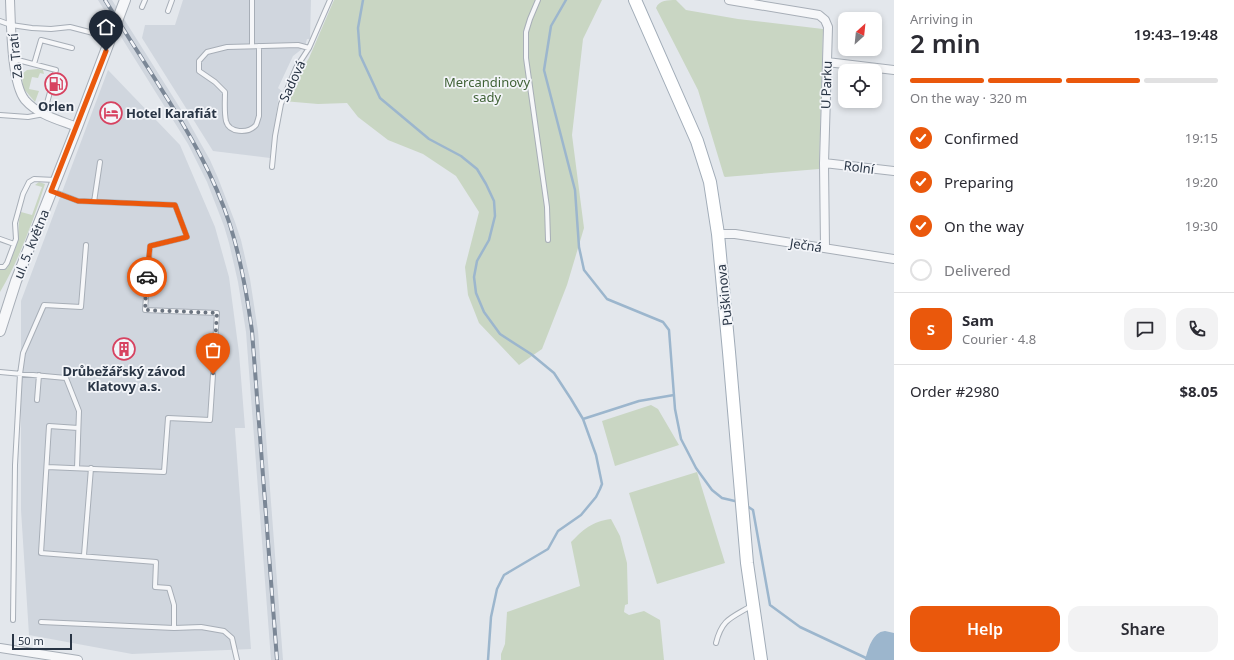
<!DOCTYPE html>
<html lang="en">
<head>
<meta charset="utf-8">
<style>
  :root { --surface:#fff; --page:#f2f2f3; --text:#2b2b33; --muted:#7c7c81; --line:#e1e1e2; --accent:#ea580c }
  body { margin:0; font-family:"Noto Sans",sans-serif; background:var(--page); color:var(--text); height:100vh; display:flex; flex-direction:column; font-size:15px; white-space:nowrap }
  * { box-sizing:border-box; margin:0 }
  p { font-size:13px; color:var(--muted) }
  .icon { flex:none; width:22px; height:22px; fill:none; stroke:currentColor; stroke-width:2; stroke-linecap:round; stroke-linejoin:round }
  .map { position:relative; flex:1; overflow:hidden }
  .sheet { display:flex; flex-direction:column; background:var(--surface); width:340px }
  .sheet>* { flex:none }
  .needle { width:26px; rotate:27deg }
  .buttons { position:absolute; left:838px; top:12px; display:grid; gap:8px }
  .buttons a { display:grid; place-items:center; width:44px; height:44px; border-radius:8px; background:var(--surface); box-shadow:0 2px 6px #0003; font-size:20px }
  .scale { position:absolute; left:12px; bottom:10px; width:60px; box-sizing:border-box; padding-left:4px; border:2px solid #293545; border-top:0; font-size:11px; line-height:14px; white-space:nowrap; color:#293545; -webkit-text-stroke:3px #f3f5f9; paint-order:stroke }
  .pin { position:absolute; display:grid; place-items:center; width:34px; height:34px; color:#fff; margin:-41px -17px; border-radius:50% 50% 50% 0; rotate:-45deg; box-shadow:0 0 4px #0007 }
  .pin .icon { rotate:45deg }
  .courier { position:absolute; display:grid; place-items:center; width:40px; height:40px; margin:-20px; border:3px solid #ea580c; border-radius:50%; background:#fff; color:#222; box-shadow:0 1px 5px #0007 }
  .headline em { font-style:normal; font-weight:600 }
  .headline div { display:flex; flex-direction:column-reverse }
  .headline { display:flex; align-items:center; justify-content:space-between; height:68px; padding:0 16px }
  h1 { font-size:26px; font-weight:600; line-height:30px }
  .bar { display:grid; grid-template-columns:repeat(4,1fr); gap:6px 4px; align-content:center; height:48px; padding:0 16px }
  .bar i { height:5px; border-radius:3px; background:var(--line) }
  .bar .current { background:var(--accent) }
  .bar p { grid-column:span 4 }
  .line { display:flex; align-items:center; gap:10px; padding:0 16px; border-top:1px solid var(--line) }
  .line div { flex:1 }
  .round { display:grid; place-items:center; flex:none; width:42px; height:42px; border-radius:12px; background:var(--page) }
  ol { padding:0 16px; list-style:none }
  li { display:flex; align-items:center; gap:12px; height:44px }
  li p { margin-inline-start:auto }
  li .icon { padding:4px; border-radius:50%; background:var(--accent); color:#fff; stroke-width:4 }
  li:last-child { color:var(--muted) }
  li i { width:22px; height:22px; border:2px solid var(--line); border-radius:50% }
  .primary-button { display:flex; gap:8px; margin-top:auto; padding:8px 16px }
  .primary-button a { flex:1; height:46px; border-radius:12px; background:var(--accent); color:#fff; font-size:16px; font-weight:600; line-height:46px; text-align:center }
  .primary-button a+a { background:var(--page); color:var(--text) }
  main { display:flex; flex:1; min-height:0 }
  .map>svg:first-child { display:block }
</style>
</head>
<body>
<main>
<div class="map">
<svg width="894" height="660" viewBox="0 0 894 660">
  <rect width="100%" height="100%" fill="#e3e7ec"/>
  <path fill="#d0d6de" d="M98,0H112L187,119L210,160L218,178L235,222L241,240L250,279L258,331L283,660H271L246,332L238,282L229,243L224,226L207,182L188,144Z
    M183,0H311L310,39H307L304,50L302,49L293,56L278,88L282,91L278,101L270,158L213,151L142,38L145,25H175Z
    M108,70L180,145L215,227L229,277L239,353L245,428H235V430L251,649L132,654L29,635L21,510V301Z"/>
  <path fill="#c9d6c3" d="M334,0H602L583,39L572,135L584,228L567,285L542,349L519,365L479,323L468,295L465,267L479,212L456,176L423,154L388,140L358,117L347,103L318,104L283,101L309,58Z
    M676,0L686,10L738,19L823,29L819,169L725,177L724,176L698,90L656,8C659,0 668,0 676,0Z
    M38,69L43,70L44,74L40,73L38,78L32,77L29,89L39,91L35,102L23,88L22,74L27,70Z
    M39,182L45,184C33,221 20,258 0,292V268H7C11,258 17,248 18,237C19,229 18,220 21,212L32,215L42,187L35,185Z
    M651,405L658,409L679,445L615,466L602,421Z
    M697,472L725,563L657,584L629,493Z
    M611,519L620,536L627,563L628,604L625,605L624,612L629,615L644,611L660,620L664,660H501V654L505,644L507,612L580,586L571,542C584,529 591,522 611,519Z"/>
  <path fill="#9cb6cd" d="M885,631L894,633V660H865C868,650 872,632 885,631Z"/>
  <g fill="none" stroke-linecap="round" stroke-linejoin="round">
    <path stroke="#9cb6cd" stroke-width="2.5" d="M363,0L358,28L360,55L380,98L429,139L461,156L477,169L486,184L494,201L495,216L489,240L477,261L474,277L476,293L484,312L500,334L531,354L554,373L571,399L583,419L596,455L602,484L600,489L596,497L581,515L558,531L548,549L504,575L497,589L491,617L488,660
      M566,0L551,26L544,70L575,190L579,247L584,270L607,299L663,322L669,330L675,409L681,439L696,468L712,490L722,498L739,502
      M583,419L639,401L674,395
      M747,506L753,510L770,605L800,627L866,658"/>
    <g stroke="#a7aeb7" stroke-width="6">
      <path id="service" d="M538,0L530,19L526,32V58L547,207L548,240
        M142,7L145,0
        M168,11L172,0
        M0,21L11,25L32,28L51,29L70,27L97,34
        M252,46V0
        M259,46V116C258,119 257,123 256,125C248,134 229,133 226,121C224,112 225,101 225,92L215,82L199,71V61L207,52L227,47L298,45L309,48
        M34,64L41,40L72,48
        M0,115L28,117L44,114L56,70L14,59
        M272,167L275,136L281,104L296,68L309,48L330,0
        M94,202L100,162
        M0,239L14,244
        M0,267H4L7,263L16,239L15,223L23,194L29,182L34,179L55,180
        M0,372L66,378L79,411L77,468
        M37,400L39,375
        M78,428L49,426L41,553L156,562L155,587L169,588L174,605V628
        M47,467L164,472L168,418L210,420L217,313L145,310L150,246L187,237L175,205L78,201L52,191
        M84,555L91,468
        M13,620L15,465L20,374L23,353L44,305L81,307L86,245
        M41,622L174,628L201,627L224,631L232,638L237,660
        M716,643C722,619 731,618 751,606"/>
    </g>
    <g stroke="#a7aeb7" stroke-width="10">
      <path id="minor" d="M10,0C11,23 11,83 25,100C38,115 59,120 77,127
        M729,0L819,15L825,20L828,27L824,163L825,248
        M827,62L894,70
        M824,163L894,171
        M718,234H735L894,259
        M0,648L78,660"/>
    </g>
    <g stroke="#a7aeb7" stroke-width="12">
      <path id="tertiary" d="M0,331L16,281L77,127L125,0"/>
    </g>
    <g stroke="#a1acb8" stroke-width="14">
      <path id="primary" d="M635,0L697,141L710,182L718,234L729,352L747,563L761,660"/>
    </g>
    <use href="#service" stroke="#f6f7f9" stroke-width="4"/>
    <use href="#minor" stroke="#f6f7f9" stroke-width="8"/>
    <use href="#tertiary" stroke="#f6f7f9" stroke-width="10"/>
    <use href="#primary" stroke="#fff" stroke-width="12"/>
    <g stroke="#7b8796" stroke-width="4">
      <path id="rail" d="M105,0C123,29 142,58 160,87C188,131 214,175 230,225C241,259 247,295 252,331L277,660"/>
    </g>
    <use href="#rail" stroke="#f3f5f9" stroke-width="2.5" stroke-dasharray="8" stroke-linecap="butt"/>
  </g>
  <g fill="none" stroke-linecap="round" stroke-linejoin="round">
    <path stroke="#6a737f" stroke-width="4" stroke-dasharray="0 7.2" d="M147,277L145,310L217,313L213,374"/>
    <path stroke="#ea580c" stroke-width="5" d="M106,51L51,191L78,201L175,205L187,237L150,246L147,277"/>
  </g>
  <defs>
    <g id="fuel-ring" transform="scale(1.15)"><circle r="9.5" fill="#f3f5f9" stroke="#d74260" stroke-width="1.5"/><path d="M-5.5-6h7V0h2V4h1.3V-2.5L3-4.5l.8-.8L6-3V5H2.5V1h-1V6h-7ZM-4.2-4.7v3.2H.2V-4.7Z" fill="#d74260"/></g>
    <g id="hotel-ring" transform="scale(1.15)"><circle r="9.5" fill="#f3f5f9" stroke="#d74260" stroke-width="1.5"/><path d="M-6-4.5h1.5V1H6V5H4.5V3h-9V5H-6ZM-4 0a1.8 1.8 0 1 1 3.6 0ZM.5 0V-2.5h3Q6-2.5 6 0Z" fill="#d74260"/></g>
    <g id="building-ring" transform="scale(1.15)"><circle r="9.5" fill="#f3f5f9" stroke="#d74260" stroke-width="1.5"/><path d="M-4-6H4V6H1V3H-1V6H-4ZM-2.5-4.3h1.7v1.8h-1.7ZM.8-4.3h1.7v1.8H.8ZM-2.5-1h1.7V.8h-1.7ZM.8-1h1.7V.8H.8Z" fill="#d74260"/></g>
  </defs>
  <g fill-rule="evenodd">
    <use href="#fuel-ring" x="56" y="84"/>
    <use href="#hotel-ring" x="111" y="113"/>
    <use href="#building-ring" x="124" y="349"/>
  </g>
  <g text-anchor="middle" stroke-width="3.5" stroke-linejoin="round" paint-order="stroke">
    <g font-size="13" fill="#293545" stroke="#f3f5f9">
      <text transform="translate(15 56) rotate(-96)" y="5">Za Tratí</text>
      <text transform="translate(292 81) rotate(-65)" y="5">Sadová</text>
      <text transform="translate(826 85) rotate(-88)" y="5">U Parku</text>
      <text transform="translate(859 167) rotate(7)" y="5">Rolní</text>
      <text transform="translate(31 244) rotate(-68)" y="5">ul. 5. května</text>
      <text transform="translate(806 245) rotate(9)" y="5">Ječná</text>
      <text transform="translate(724 295) rotate(-96)" y="5">Puškinova</text>
    </g>
    <g font-size="13" fill="#406236" stroke="#f3f5f9">
      <text x="487" y="87">Mercandinovy<tspan x="487" dy="15">sady</tspan></text>
    </g>
    <g font-size="13" font-weight="bold" fill="#293545" stroke="#f3f5f9">
      <text x="56" y="111">Orlen</text>
      <text x="126" y="118" text-anchor="start">Hotel Karafiát</text>
      <text x="124" y="376">Drůbežářský závod<tspan x="124" dy="15">Klatovy a.s.</tspan></text>
    </g>
  </g>
</svg>
<div class="buttons">
<a><svg class="needle" viewBox="-14 -14 28 28"><path d="M0-13l5 13h-10z" fill="#e53935"/><path d="M0 13l5-13h-10z" fill="#7c7c81"/></svg></a>
<a><svg class="icon" aria-label="locate" viewBox="0 0 24 24"><circle cx="12" cy="12" r="6"/><path d="M12 2v4M12 18v4M2 12h4M18 12h4"/></svg></a>
</div>
<div class="scale">50 m</div>
<div class="pin" style="left:213px;top:374px;background:#ea580c"><svg class="icon" aria-label="bag" viewBox="0 0 24 24"><path d="M5 8h14l-1 12H6zM9 8a3 3 0 0 1 6 0"/></svg></div>
<div class="pin" style="left:106px;top:51px;background:#1f2937"><svg class="icon" aria-label="home" viewBox="0 0 24 24"><path d="M3 11l9-7 9 7M6 9v11h12V9"/></svg></div>
<div class="courier" style="left:147px;top:277px"><svg class="icon" aria-label="car" viewBox="0 0 24 24"><path d="M5 17H2v-5l4-1 3-4h7l3 4 3 1v5h-3M9 17h6M6 11h13"/><circle cx="7" cy="17" r="2"/><circle cx="17" cy="17" r="2"/></svg></div>
</div>
<section class="sheet">
<div class="headline"><div><h1>2 min</h1><p>Arriving in</p></div><em>19:43–19:48</em></div>
<div class="bar"><i class="current"></i><i class="current"></i><i class="current"></i><i></i><p>On the way · 320 m</p></div>
<ol>
<li><svg class="icon" aria-label="check" viewBox="0 0 24 24"><path d="M5 12l5 5 9-10"/></svg>Confirmed<p>19:15</p></li>
<li><svg class="icon" aria-label="check" viewBox="0 0 24 24"><path d="M5 12l5 5 9-10"/></svg>Preparing<p>19:20</p></li>
<li><svg class="icon" aria-label="check" viewBox="0 0 24 24"><path d="M5 12l5 5 9-10"/></svg>On the way<p>19:30</p></li>
<li><i></i>Delivered</li>
</ol>
<div class="line" style="height:72px"><b class="round" style="background:var(--accent);color:#fff">S</b><div><b>Sam</b><p>Courier · 4.8</p></div><a class="round"><svg class="icon" aria-label="chat" viewBox="0 0 24 24"><path d="M4 5h16v11H9l-5 4z"/></svg></a><a class="round"><svg class="icon" aria-label="phone" viewBox="0 0 24 24"><path d="M5 4h4l2 5-3 2q2 4 5 5l2-3 5 2v4C11 20 4 13 5 4z"/></svg></a></div>
<div class="line" style="height:52px"><div>Order #2980</div><b>$8.05</b></div>
<div class="primary-button"><a>Help</a><a>Share</a></div>
</section>
</main>
</body>
</html>
